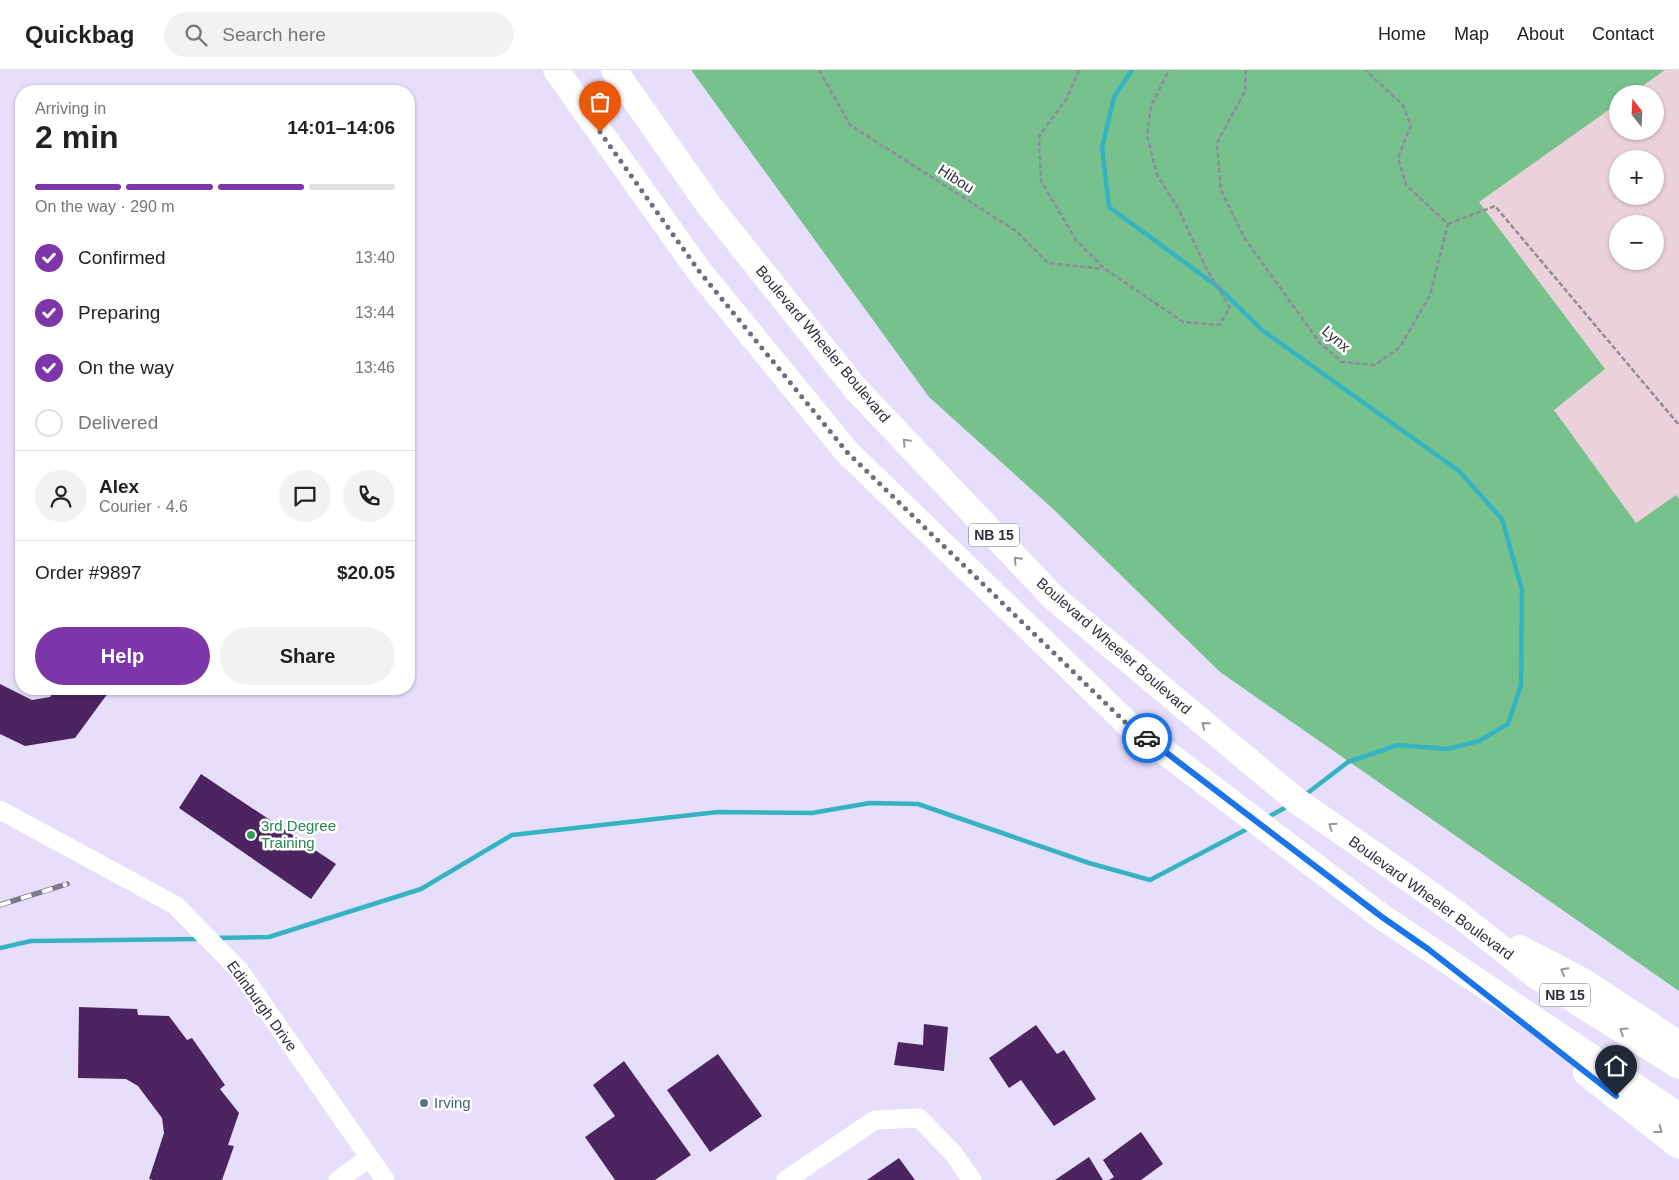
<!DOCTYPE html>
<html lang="en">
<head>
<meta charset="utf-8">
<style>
  :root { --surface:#fff; --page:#f2f2f2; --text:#222; --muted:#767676; --line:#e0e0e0; --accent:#7c36a9 }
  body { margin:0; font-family:Arial,sans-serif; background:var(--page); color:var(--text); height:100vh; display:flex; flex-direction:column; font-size:19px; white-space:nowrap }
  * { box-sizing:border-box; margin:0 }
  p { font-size:16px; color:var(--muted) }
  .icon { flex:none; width:28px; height:28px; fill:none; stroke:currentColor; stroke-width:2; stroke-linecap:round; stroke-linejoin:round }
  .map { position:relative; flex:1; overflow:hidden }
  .panel { position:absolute; left:15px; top:15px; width:400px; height:610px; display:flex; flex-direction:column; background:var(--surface); border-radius:20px; box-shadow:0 1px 4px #0004 }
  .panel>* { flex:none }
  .needle { width:32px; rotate:342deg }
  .buttons { position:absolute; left:1609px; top:15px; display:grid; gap:10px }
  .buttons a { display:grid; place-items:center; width:55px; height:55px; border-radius:50%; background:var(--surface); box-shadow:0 1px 4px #0004; font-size:25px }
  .pin { position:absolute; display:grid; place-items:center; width:42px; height:42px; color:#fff; margin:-51px -21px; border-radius:50% 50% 50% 0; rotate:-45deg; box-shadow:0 0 5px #0007 }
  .pin .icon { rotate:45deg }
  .courier { position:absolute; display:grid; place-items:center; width:50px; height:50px; margin:-25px; border:4px solid #1a73e8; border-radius:50%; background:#fff; color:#222; box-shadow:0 1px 6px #0007 }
  .head em { font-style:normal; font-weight:700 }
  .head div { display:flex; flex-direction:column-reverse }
  .head { display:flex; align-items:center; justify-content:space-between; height:85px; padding:0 20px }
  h1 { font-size:32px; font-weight:700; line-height:38px }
  .bar { display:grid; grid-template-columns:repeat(4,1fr); gap:8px 5px; align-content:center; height:60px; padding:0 20px }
  .bar i { height:6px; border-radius:4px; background:var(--line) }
  .bar .selected { background:var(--accent) }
  .bar p { grid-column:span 4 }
  .line { display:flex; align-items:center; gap:12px; padding:0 20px; border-top:1px solid var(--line) }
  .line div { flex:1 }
  .round { display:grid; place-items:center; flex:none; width:52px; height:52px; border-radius:26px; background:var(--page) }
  ol { padding:0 20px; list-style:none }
  li { display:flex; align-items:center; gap:15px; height:55px }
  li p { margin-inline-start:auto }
  li .icon { padding:5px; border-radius:50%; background:var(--accent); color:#fff; stroke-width:4 }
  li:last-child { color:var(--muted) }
  li i { width:28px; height:28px; border:2px solid var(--line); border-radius:50% }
  .action { display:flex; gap:10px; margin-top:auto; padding:10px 20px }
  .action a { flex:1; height:58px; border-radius:30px; background:var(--accent); color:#fff; font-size:20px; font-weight:700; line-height:58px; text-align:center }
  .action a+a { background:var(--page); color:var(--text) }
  header { display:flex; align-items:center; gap:30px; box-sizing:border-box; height:70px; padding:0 25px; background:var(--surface); border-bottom:1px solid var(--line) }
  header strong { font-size:24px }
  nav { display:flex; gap:28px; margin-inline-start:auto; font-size:18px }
  .search { width:350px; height:45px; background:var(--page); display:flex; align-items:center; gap:12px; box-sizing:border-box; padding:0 18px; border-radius:28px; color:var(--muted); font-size:19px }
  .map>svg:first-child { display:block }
</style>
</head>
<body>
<header>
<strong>Quickbag</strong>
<div class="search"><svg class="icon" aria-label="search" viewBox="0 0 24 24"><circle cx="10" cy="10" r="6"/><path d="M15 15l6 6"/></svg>Search here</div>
<nav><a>Home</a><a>Map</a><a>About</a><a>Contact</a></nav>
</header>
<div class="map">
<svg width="1679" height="1110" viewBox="0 0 1679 1110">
  <rect width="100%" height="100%" fill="#e6defb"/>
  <path fill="#ebd2da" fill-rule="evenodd" d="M1607,0H1679V551L1381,154ZM1618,24H1655V61H1618ZM1618,89H1655V126H1618ZM1618,154H1655V191H1618Z"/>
  <path fill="#77c28c" d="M691,0H1665L1631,24H1618L1617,34L1479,132L1605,299L1554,340L1636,453L1676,425L1679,429V921L1220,602L1051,437L929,327Z"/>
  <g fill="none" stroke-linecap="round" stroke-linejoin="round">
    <path stroke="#35b3c3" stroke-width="4.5" d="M1132,0L1114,27L1102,78L1109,137L1217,216L1262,260L1459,401L1502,449L1522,520L1521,615L1508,654L1479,671L1447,679L1398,675L1348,692L1305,725
      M1266,748L1290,735
      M216,868L269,867L421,819L512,765L718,742L812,743L870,733L918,734L1089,793L1150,810L1251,757
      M0,878L31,871L200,869"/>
  </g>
  <path fill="#4c2460" d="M0,614L32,630L50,627L56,619H111L75,668L25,676L0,664Z
    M201,704L336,794L311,829L179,738Z
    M79,937L137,939L138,945L169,946L187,970L192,968L225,1015L220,1019L239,1043L228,1075L234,1076L222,1110H153L149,1109L164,1063L162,1048L138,1016L126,1009L78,1008Z
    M924,954L948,957L944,1001L894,995L898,972L923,975Z
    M1036,955L1057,984L1064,980L1096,1029L1054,1056L1021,1010L1009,1018L989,988Z
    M718,984L762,1046L710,1082L667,1020Z
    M624,991L691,1085L655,1110H615L585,1067L615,1046L593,1015Z
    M1141,1062L1163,1094L1141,1110H1109L1114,1107L1103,1090Z
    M1089,1087L1103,1110H1055Z
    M899,1088L915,1110H867Z"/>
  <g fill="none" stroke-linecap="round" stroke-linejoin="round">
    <path stroke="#908a9f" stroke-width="2.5" stroke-dasharray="5 2.5" stroke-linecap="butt" d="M819,0L850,55L1016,161L1048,193L1103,199
      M1079,0L1066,30L1039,66L1041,111L1076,170L1105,199L1183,252L1219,255L1230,238L1206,198L1178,138L1157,105L1147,65L1151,36L1169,0
      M1246,0L1245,21L1217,73L1221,120L1245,169L1320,273L1342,292L1375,295L1400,277L1430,225L1448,154L1406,115L1398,88L1411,55L1402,34L1365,0
      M1448,154L1495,136L1679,355"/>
    <path stroke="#fff" stroke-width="19" d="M0,740L175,835L239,900L385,1110
      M338,1110L369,1088
      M786,1110L875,1050L919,1048L953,1083L972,1110"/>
    <path stroke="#fff" stroke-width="26" d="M556,0L699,201L847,382L1127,653L1382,847L1679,1046
      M614,0L708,134L855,318L1053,527L1297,731L1408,808L1458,844L1536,906L1679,996
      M1520,878L1583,911L1679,974
      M1586,1003L1679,1076"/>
    <g stroke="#7d788c" stroke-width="5.5">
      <path id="rail" d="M0,835L67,814"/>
    </g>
    <use href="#rail" stroke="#fff" stroke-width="4" stroke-dasharray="11" stroke-linecap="butt"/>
  </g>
  <defs><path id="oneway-chevron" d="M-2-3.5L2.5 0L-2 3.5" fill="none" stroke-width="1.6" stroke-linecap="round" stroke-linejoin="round" transform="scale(1.25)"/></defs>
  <g stroke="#98969c">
    <use href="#oneway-chevron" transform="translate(906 372) rotate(-133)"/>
    <use href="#oneway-chevron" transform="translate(1017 490) rotate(-133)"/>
    <use href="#oneway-chevron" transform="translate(1205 655) rotate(-140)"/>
    <use href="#oneway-chevron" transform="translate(1332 756) rotate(-145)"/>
    <use href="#oneway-chevron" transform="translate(1564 901) rotate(-152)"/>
    <use href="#oneway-chevron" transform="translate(1623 961) rotate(-148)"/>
    <use href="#oneway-chevron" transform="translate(1659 1060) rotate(38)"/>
  </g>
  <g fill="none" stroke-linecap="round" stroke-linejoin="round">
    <path stroke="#706b7e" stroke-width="5" stroke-dasharray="0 9" d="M600,62L699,201L847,382L1127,654L1147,668"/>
    <path stroke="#1a73e8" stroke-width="6" d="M1147,668L1382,847L1428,879L1616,1026"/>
  </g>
  <circle fill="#2e9e5b" stroke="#fff" stroke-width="2" cx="251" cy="765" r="5"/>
  <circle fill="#5c6f8a" stroke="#fff" stroke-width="2" cx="424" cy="1033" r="5"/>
  <g text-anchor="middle" stroke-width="5" stroke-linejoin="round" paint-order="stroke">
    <g fill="#fff" stroke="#6f6c75" stroke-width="1">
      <rect x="969" y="453.5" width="50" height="23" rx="4"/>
      <rect x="1540" y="913.5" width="50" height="23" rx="4"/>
    </g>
    <g font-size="14" font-weight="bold" fill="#312d3a">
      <text x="994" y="470">NB 15</text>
      <text x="1565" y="930">NB 15</text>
    </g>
    <g font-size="15" fill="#312d3a" stroke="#fff">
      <text transform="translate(956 109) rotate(33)" y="5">Hibou</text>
      <text transform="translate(1336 269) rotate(41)" y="5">Lynx</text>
      <text transform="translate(823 274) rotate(50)" y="5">Boulevard Wheeler Boulevard</text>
      <text transform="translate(1114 576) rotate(41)" y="5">Boulevard Wheeler Boulevard</text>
      <text transform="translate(1431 828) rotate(36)" y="5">Boulevard Wheeler Boulevard</text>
      <text transform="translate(262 936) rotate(54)" y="5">Edinburgh Drive</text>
    </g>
    <g font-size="15" fill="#27864d" stroke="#fff" text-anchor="start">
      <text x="261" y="761">3rd Degree<tspan x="261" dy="17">Training</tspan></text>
    </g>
    <g font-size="15" fill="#4e5e75" stroke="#fff" text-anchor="start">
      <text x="434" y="1038">Irving</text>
    </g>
  </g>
</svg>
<div class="buttons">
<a><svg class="needle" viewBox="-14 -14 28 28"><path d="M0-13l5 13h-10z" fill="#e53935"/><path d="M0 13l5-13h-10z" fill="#767676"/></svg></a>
<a>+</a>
<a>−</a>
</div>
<div class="pin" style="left:600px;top:62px;background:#ea580c"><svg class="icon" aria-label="bag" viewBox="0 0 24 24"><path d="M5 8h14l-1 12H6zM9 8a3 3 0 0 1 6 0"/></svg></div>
<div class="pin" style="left:1616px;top:1026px;background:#1f2937"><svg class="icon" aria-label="home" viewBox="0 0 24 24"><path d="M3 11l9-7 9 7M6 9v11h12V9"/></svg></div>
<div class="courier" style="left:1147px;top:668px"><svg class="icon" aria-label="car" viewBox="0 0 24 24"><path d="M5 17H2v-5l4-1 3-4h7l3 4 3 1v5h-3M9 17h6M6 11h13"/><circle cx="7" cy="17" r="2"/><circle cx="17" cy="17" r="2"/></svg></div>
<section class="panel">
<div class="head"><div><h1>2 min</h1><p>Arriving in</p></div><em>14:01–14:06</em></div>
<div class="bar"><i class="selected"></i><i class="selected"></i><i class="selected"></i><i></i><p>On the way · 290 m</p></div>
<ol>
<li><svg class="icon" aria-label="check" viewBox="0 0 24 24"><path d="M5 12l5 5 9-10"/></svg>Confirmed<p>13:40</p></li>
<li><svg class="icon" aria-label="check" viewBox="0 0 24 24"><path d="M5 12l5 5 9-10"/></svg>Preparing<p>13:44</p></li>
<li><svg class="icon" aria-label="check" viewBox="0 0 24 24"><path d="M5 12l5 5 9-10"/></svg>On the way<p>13:46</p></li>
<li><i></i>Delivered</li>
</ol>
<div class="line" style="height:90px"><a class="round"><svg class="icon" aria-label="person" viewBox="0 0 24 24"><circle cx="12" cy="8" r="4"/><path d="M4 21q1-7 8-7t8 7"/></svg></a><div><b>Alex</b><p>Courier · 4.6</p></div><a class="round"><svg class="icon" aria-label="chat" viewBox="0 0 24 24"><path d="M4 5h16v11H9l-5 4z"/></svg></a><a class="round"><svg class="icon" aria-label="phone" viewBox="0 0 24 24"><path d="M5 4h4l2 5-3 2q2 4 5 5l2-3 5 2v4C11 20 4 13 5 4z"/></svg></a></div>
<div class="line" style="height:65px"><div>Order #9897</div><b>$20.05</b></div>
<div class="action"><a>Help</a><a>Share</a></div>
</section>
</div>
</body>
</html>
